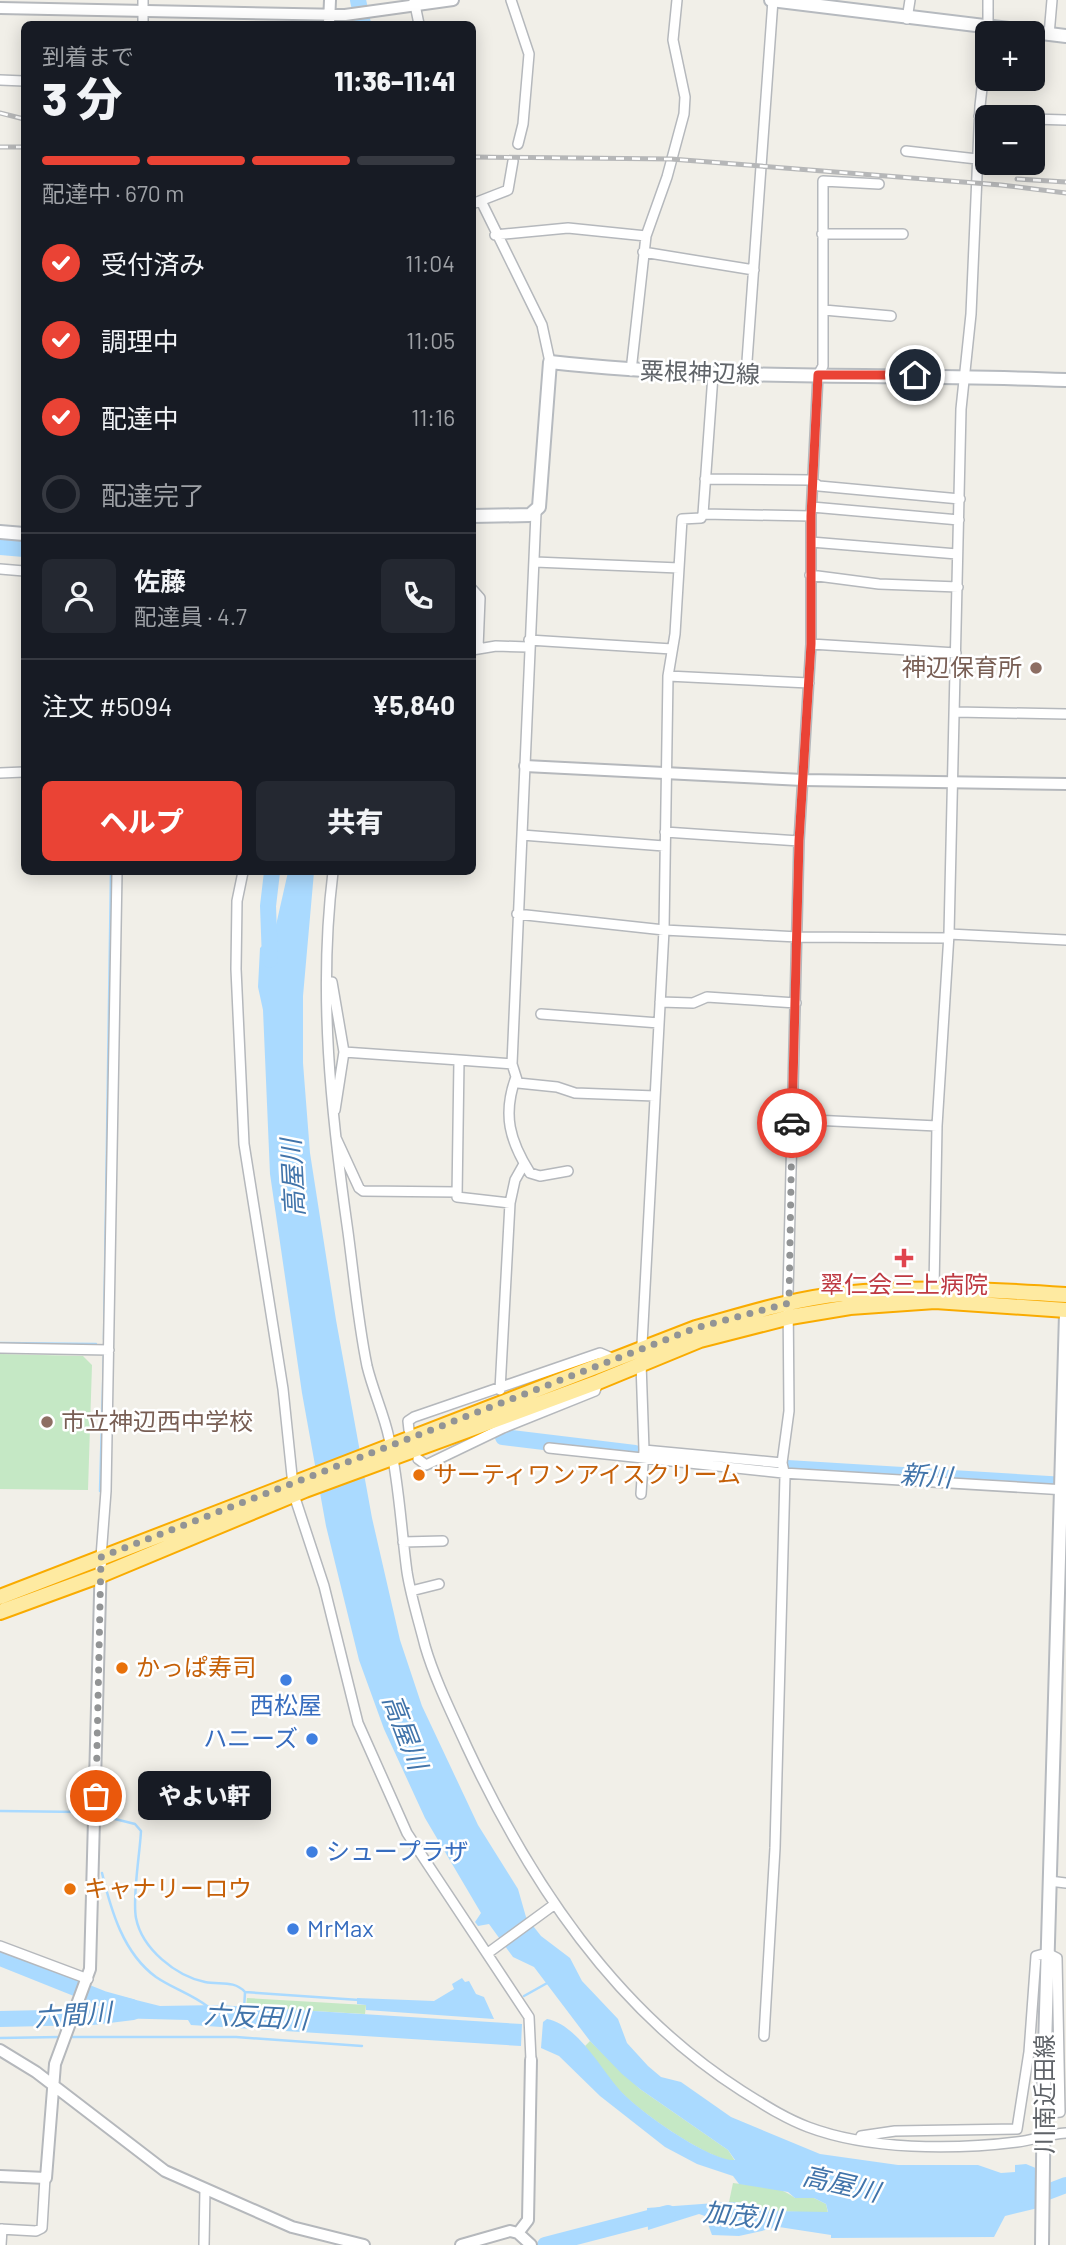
<!DOCTYPE html>
<html lang="ja">
<head>
<meta charset="utf-8">
<style>
  :root { --surface:#171b24; --page:#242831; --text:#f1f3f6; --muted:#9ea1a6; --line:#363941; --accent:#ea4335 }
  body { margin:0; font-family:Barlow,"Noto Sans JP",sans-serif; background:var(--page); color:var(--text); height:100vh; display:flex; flex-direction:column; font-size:26px; white-space:nowrap }
  * { box-sizing:border-box; margin:0 }
  p { font-size:23px; color:var(--muted) }
  .icon { flex:none; width:38px; height:38px; fill:none; stroke:currentColor; stroke-width:2; stroke-linecap:round; stroke-linejoin:round }
  .map { position:relative; flex:1; overflow:hidden }
  .sheet { position:absolute; left:21px; top:21px; width:455px; height:854px; display:flex; flex-direction:column; background:var(--surface); border-radius:10px; box-shadow:0 4px 18px #0003 }
  .sheet>* { flex:none }
  .controls { position:absolute; left:975px; top:21px; display:grid; gap:14px }
  .controls a { display:grid; place-items:center; width:70px; height:70px; border-radius:10px; background:var(--surface); box-shadow:0 4px 18px #0003; font-size:35px }
  .pin { position:absolute; display:grid; place-items:center; width:60px; height:60px; color:#fff; margin:-30px; border:4px solid #fff; border-radius:50%; box-shadow:0 2px 7px #0007 }
  .courier { position:absolute; display:grid; place-items:center; width:70px; height:70px; margin:-35px; border:5px solid #ea4335; border-radius:50%; background:#fff; color:#222; box-shadow:0 2px 9px #0007 }
  .bubble { position:absolute; height:49px; border-radius:10px; background:var(--surface); box-shadow:0 4px 18px #0003; font-size:23px; font-weight:800; line-height:49px; text-align:center }
  .head em { font-style:normal; font-weight:800 }
  .head div { display:flex; flex-direction:column-reverse }
  .head { display:flex; align-items:center; justify-content:space-between; height:119px; padding:0 21px }
  h1 { font-size:46px; font-weight:800; line-height:52px }
  .bar { display:grid; grid-template-columns:repeat(4,1fr); gap:10px 7px; align-content:center; height:84px; padding:0 21px }
  .bar i { height:9px; border-radius:5px; background:var(--line) }
  .bar .on { background:var(--accent) }
  .bar p { grid-column:span 4 }
  .line { display:flex; align-items:center; gap:18px; padding:0 21px; border-top:2px solid var(--line) }
  .line div { flex:1 }
  .round { display:grid; place-items:center; flex:none; width:74px; height:74px; border-radius:10px; background:var(--page) }
  ol { padding:0 21px; list-style:none }
  li { display:flex; align-items:center; gap:21px; height:77px }
  li p { margin-inline-start:auto }
  li .icon { padding:7px; border-radius:50%; background:var(--accent); color:#fff; stroke-width:4 }
  li:last-child { color:var(--muted) }
  li i { width:38px; height:38px; border:4px solid var(--line); border-radius:50% }
  .action { display:flex; gap:14px; margin-top:auto; padding:14px 21px }
  .action a { flex:1; height:80px; border-radius:10px; background:var(--accent); color:#fff; font-size:28px; font-weight:800; line-height:80px; text-align:center }
  .action a+a { background:var(--page); color:var(--text) }
  .map>svg:first-child { display:block }
</style>
</head>
<body>
<div class="map">
<svg width="1066" height="2245" viewBox="0 0 1066 2245">
  <rect width="100%" height="100%" fill="#f1efe8"/>
  <path fill="#c5e8c5" d="M0,1354L83,1356L92,1365L88,1490L0,1489Z
    M247,1998L366,2005L365,2014L246,2007Z
    M590,2041L640,2089L728,2150L735,2161C709,2161 637,2110 619,2090C608,2077 594,2060 585,2046Z
    M733,2183C754,2186 778,2184 795,2198H814L826,2204L828,2213L770,2211L745,2203L729,2202Z"/>
  <path fill="#aadaff" d="M288,872H314L303,996V1063L310,1153L336,1320L372,1518L400,1640L422,1706L478,1825L518,1889L526,1917L541,1936L570,1958L582,1981L618,2019L627,2043L648,2066L661,2077L681,2082L731,2117L820,2154L898,2165H978L1001,2173L1015,2172V2165L1026,2164L1038,2169V2208L1005,2216L994,2237L831,2238V2235L779,2227L739,2236L712,2235L705,2216L699,2214L648,2230L647,2208L729,2202L745,2203L770,2211L828,2212L826,2204L814,2198H795L788,2192L739,2184L733,2176L697,2164L665,2147L600,2096L559,2056L541,2048L543,2022L547,2019C576,2024 600,2067 618,2088C634,2108 710,2162 735,2160L728,2150L640,2089L622,2074L590,2041L534,1967L513,1957L489,1924L478,1926L475,1922L481,1913L425,1818L384,1729L359,1660L326,1526L302,1393L270,1174L263,1010L258,987L260,948L274,934Z
    M462,1978L465,1982L469,1981L476,1994L484,1997L494,2019L366,2010V2005L357,2004V1998L434,2001L454,1989L452,1984Z
    M112,1994L160,2006L218,2005L522,2024L521,2046L191,2025L188,2020L111,2018Z"/>
  <g fill="none" stroke-linecap="round" stroke-linejoin="round">
    <path stroke="#aadaff" stroke-width="2.5" d="M104,1339L111,872
      M0,1343L96,1344
      M100,1491L104,1353
      M0,1811L81,1812
      M103,1816L135,1824L141,1831C140,1853 132,1898 136,1918C142,1949 176,1976 205,1982C220,1985 234,1980 245,1992L359,2000
      M102,1873C111,1910 123,1953 156,1977C172,1988 191,1994 207,2006
      M524,1996L549,1982
      M244,2010L245,1992
      M70,2037H236L362,2046
      M0,2038L60,2037"/>
    <path stroke="#aadaff" stroke-width="16" d="M358,0L363,24
      M0,547L24,549
      M270,960L268,906L272,872
      M502,1433L503,1437L635,1453
      M745,1465L778,1467
      M787,1468L1066,1485
      M0,1958L103,1999L132,2007
      M0,2019L92,2017L133,2012
      M1029,2199L1066,2185
      M545,2245L668,2213"/>
    <g stroke="#b5b8bc" stroke-width="12">
      <path id="minor" d="M414,0L419,24
        M511,0L529,54L523,124L518,144
        M988,0V33
        M907,19L910,0
        M143,24V0
        M1049,35L1052,0
        M0,80L24,81
        M979,116L1007,117
        M1032,119L1066,120
        M906,151L977,159
        M481,201L542,325L550,362
        M472,204L508,190L513,161
        M822,234H903
        M495,235L568,228L646,236
        M643,252L754,270
        M824,310L891,316
        M631,371L646,236L667,177L684,114L685,97L673,40L677,0
        M746,375L773,0
        M705,479L810,480L819,486L960,499
        M812,507L959,520
        M703,514L811,516
        M811,542L957,554
        M535,562L679,568
        M0,569L24,571
        M810,575L879,584L958,587
        M472,589L480,598L478,648
        M529,640L672,649
        M811,644L956,653
        M472,650L496,646L528,647
        M668,676L809,683
        M955,712L1066,714
        M0,773L24,772
        M665,832L799,841
        M522,835L664,846
        M243,872L237,901L236,969L244,1144L283,1389L294,1495L324,1586L358,1723L407,1833L529,2017L531,2060
        M333,872C318,992 331,1113 348,1232C354,1277 358,1322 367,1366C373,1391 384,1414 389,1438C399,1482 401,1528 407,1572C411,1597 419,1622 425,1646C435,1680 452,1714 467,1747C530,1882 614,2009 742,2091C763,2104 784,2118 808,2127C869,2150 953,2150 1017,2142C1034,2140 1048,2134 1066,2133
        M517,914L664,930L798,937L949,938
        M949,934L1066,940
        M332,982L344,1052L335,1110
        M660,1002L693,1003L707,997L796,1003
        M541,1014L659,1023
        M344,1052L459,1060
        M512,1064L518,1083L557,1087L575,1093L655,1096
        M516,1077C502,1115 510,1141 530,1173L540,1176L568,1171
        M792,1119L937,1126
        M336,1138L359,1188L363,1191L457,1192
        M524,1164L515,1180L510,1203L457,1197L459,1060L512,1064L536,513
        M934,1289L937,1126L949,934L961,409L971,314L980,106L987,44
        M0,1348L109,1350
        M500,1390L510,1203
        M409,1430L408,1421L414,1417L600,1353L614,1359
        M549,1448L783,1473L1066,1490
        M644,1450L782,1463
        M418,1459L426,1465L503,1428L595,1391L598,1382
        M641,1494L644,1450L641,1363L664,930L668,676L675,634L682,519L701,518L703,514L713,375
        M403,1542L443,1541
        M101,1557L106,1491L117,872
        M411,1591L439,1584
        M1049,1881L1066,1883
        M0,1946L88,1979
        M488,1953L555,1904
        M764,2036L775,1848L785,1476L782,1463L789,1411L788,1294L799,841L811,644V516L818,375L823,366V181L879,184
        M861,2136L895,2131L1017,2129L1029,2052L1036,1956L1047,1953L1057,1958L1060,2112L1052,2113
        M0,2229L36,2231L42,2228L45,2178
        M1,2245L2,2229
        M204,2245L205,2189"/>
    </g>
    <g stroke="#b5b8bc" stroke-width="14">
      <path id="tertiary" d="M0,8L345,15L453,0
        M329,24L330,0
        M525,766L803,780L1066,784
        M0,2050L36,2072L165,2171L292,2227L364,2245
        M0,2176L46,2178L55,2064L90,1969L101,1557
        M518,2233L528,2220L531,2060
        M461,2245L510,2231L518,2233L531,2245"/>
    </g>
    <g stroke="#b6babf" stroke-width="16">
      <path id="secondary" d="M771,0L1066,36
        M472,516L530,515L539,507L550,362C722,381 894,373 1066,380
        M0,532L24,534
        M1042,2245L1044,2082L1066,1314"/>
    </g>
    <g stroke="#f9ab00" stroke-width="18">
      <path id="trunk" d="M0,1597L696,1328C744,1315 792,1299 842,1294C917,1286 991,1290 1066,1295
        M0,1612L101,1575L305,1490L598,1382L700,1340L790,1317L850,1307L935,1301L1066,1310"/>
    </g>
    <use href="#minor" stroke="#fff" stroke-width="9"/>
    <use href="#tertiary" stroke="#fff" stroke-width="10"/>
    <use href="#secondary" stroke="#fff" stroke-width="12"/>
    <use href="#trunk" stroke="#feeaa1" stroke-width="14"/>
    <g stroke="#b6b7b8" stroke-width="5">
      <path id="rail" d="M0,113L24,119
        M0,147H24
        M472,157L671,159L1001,185L1066,193
        M1017,179L1066,182"/>
    </g>
    <use href="#rail" stroke="#fff" stroke-width="2.5" stroke-dasharray="8" stroke-linecap="butt"/>
  </g>
  <g fill="none" stroke-linecap="round" stroke-linejoin="round">
    <path stroke="#929495" stroke-width="7" stroke-dasharray="0 12.6" d="M96,1796L101,1557L696,1328L789,1303L792,1123"/>
    <path stroke="#ea4335" stroke-width="9" d="M792,1123L799,841L811,644V516L818,375H915"/>
  </g>
  <g fill="#8d6e63" stroke="#fff" stroke-width="2.5">
    <circle cx="1036" cy="668" r="7"/>
    <circle cx="47" cy="1422" r="7"/>
  </g>
  <path fill="#e0444e" stroke="#fff" stroke-width="2.5" d="M900.5 1247.5h7v7h7v7h-7v7h-7v-7h-7v-7h7z"/>
  <g fill="#e8710a" stroke="#fff" stroke-width="2.5">
    <circle cx="419" cy="1475" r="7"/>
    <circle cx="122" cy="1668" r="7"/>
    <circle cx="70" cy="1889" r="7"/>
  </g>
  <g fill="#3f7fe0" stroke="#fff" stroke-width="2.5">
    <circle cx="286" cy="1680" r="7"/>
    <circle cx="312" cy="1739" r="7"/>
    <circle cx="312" cy="1852" r="7"/>
    <circle cx="293" cy="1929" r="7"/>
  </g>
  <g text-anchor="middle" stroke-width="5" stroke-linejoin="round" paint-order="stroke">
    <g font-size="24" fill="#5f6368" stroke="#fff">
      <text transform="translate(700 373) rotate(2)" y="8">粟根神辺線</text>
      <text transform="translate(1045 2094) rotate(-90)" y="8">川南近田線</text>
    </g>
    <g font-size="24" fill="#785e54" stroke="#fff" text-anchor="end">
      <text x="1022" y="676">神辺保育所</text>
      <text x="61" y="1430" text-anchor="start">市立神辺西中学校</text>
    </g>
    <g font-size="24" fill="#be3a42" stroke="#fff">
      <text x="904" y="1293">翠仁会三上病院</text>
    </g>
    <g font-size="24" fill="#c56008" stroke="#fff" text-anchor="start">
      <text x="433" y="1483">サーティワンアイスクリーム</text>
      <text x="136" y="1676">かっぱ寿司</text>
      <text x="84" y="1897">キャナリーロウ</text>
    </g>
    <g font-size="24" fill="#366cbe" stroke="#fff" text-anchor="start">
      <text x="286" y="1714" text-anchor="middle">西松屋</text>
      <text x="298" y="1747" text-anchor="end">ハニーズ</text>
      <text x="326" y="1860">シュープラザ</text>
      <text x="307" y="1937">MrMax</text>
    </g>
    <g font-size="26" font-style="italic" fill="#4174aa" stroke="#fff">
      <text transform="translate(293 1178) rotate(-93)" y="9">高屋川</text>
      <text transform="translate(926 1476) rotate(4)" y="9">新川</text>
      <text transform="translate(405 1732) rotate(69)" y="9">高屋川</text>
      <text transform="translate(73 2015) rotate(-4)" y="9">六間川</text>
      <text transform="translate(256 2017) rotate(3)" y="9">六反田川</text>
      <text transform="translate(841 2184) rotate(13)" y="9">高屋川</text>
      <text transform="translate(742 2216) rotate(6)" y="9">加茂川</text>
    </g>
  </g>
</svg>
<div class="controls">
<a>+</a>
<a>−</a>
</div>
<div class="pin" style="left:96px;top:1796px;background:#ea580c"><svg class="icon" aria-label="bag" viewBox="0 0 24 24"><path d="M5 8h14l-1 12H6zM9 8a3 3 0 0 1 6 0"/></svg></div>
<div class="pin" style="left:915px;top:375px;background:#1f2937"><svg class="icon" aria-label="home" viewBox="0 0 24 24"><path d="M3 11l9-7 9 7M6 9v11h12V9"/></svg></div>
<div class="courier" style="left:792px;top:1123px"><svg class="icon" aria-label="car" viewBox="0 0 24 24"><path d="M5 17H2v-5l4-1 3-4h7l3 4 3 1v5h-3M9 17h6M6 11h13"/><circle cx="7" cy="17" r="2"/><circle cx="17" cy="17" r="2"/></svg></div>
<div class="bubble" style="left:138px;top:1771px;width:133px">やよい軒</div>
<section class="sheet">
<div class="head"><div><h1>3 分</h1><p>到着まで</p></div><em>11:36–11:41</em></div>
<div class="bar"><i class="on"></i><i class="on"></i><i class="on"></i><i></i><p>配達中 · 670 m</p></div>
<ol>
<li><svg class="icon" aria-label="check" viewBox="0 0 24 24"><path d="M5 12l5 5 9-10"/></svg>受付済み<p>11:04</p></li>
<li><svg class="icon" aria-label="check" viewBox="0 0 24 24"><path d="M5 12l5 5 9-10"/></svg>調理中<p>11:05</p></li>
<li><svg class="icon" aria-label="check" viewBox="0 0 24 24"><path d="M5 12l5 5 9-10"/></svg>配達中<p>11:16</p></li>
<li><i></i>配達完了</li>
</ol>
<div class="line" style="height:126px"><a class="round"><svg class="icon" aria-label="person" viewBox="0 0 24 24"><circle cx="12" cy="8" r="4"/><path d="M4 21q1-7 8-7t8 7"/></svg></a><div><b>佐藤</b><p>配達員 · 4.7</p></div><a class="round"><svg class="icon" aria-label="phone" viewBox="0 0 24 24"><path d="M5 4h4l2 5-3 2q2 4 5 5l2-3 5 2v4C11 20 4 13 5 4z"/></svg></a></div>
<div class="line" style="height:91px"><div>注文 #5094</div><b>¥5,840</b></div>
<div class="action"><a>ヘルプ</a><a>共有</a></div>
</section>
</div>
</body>
</html>
